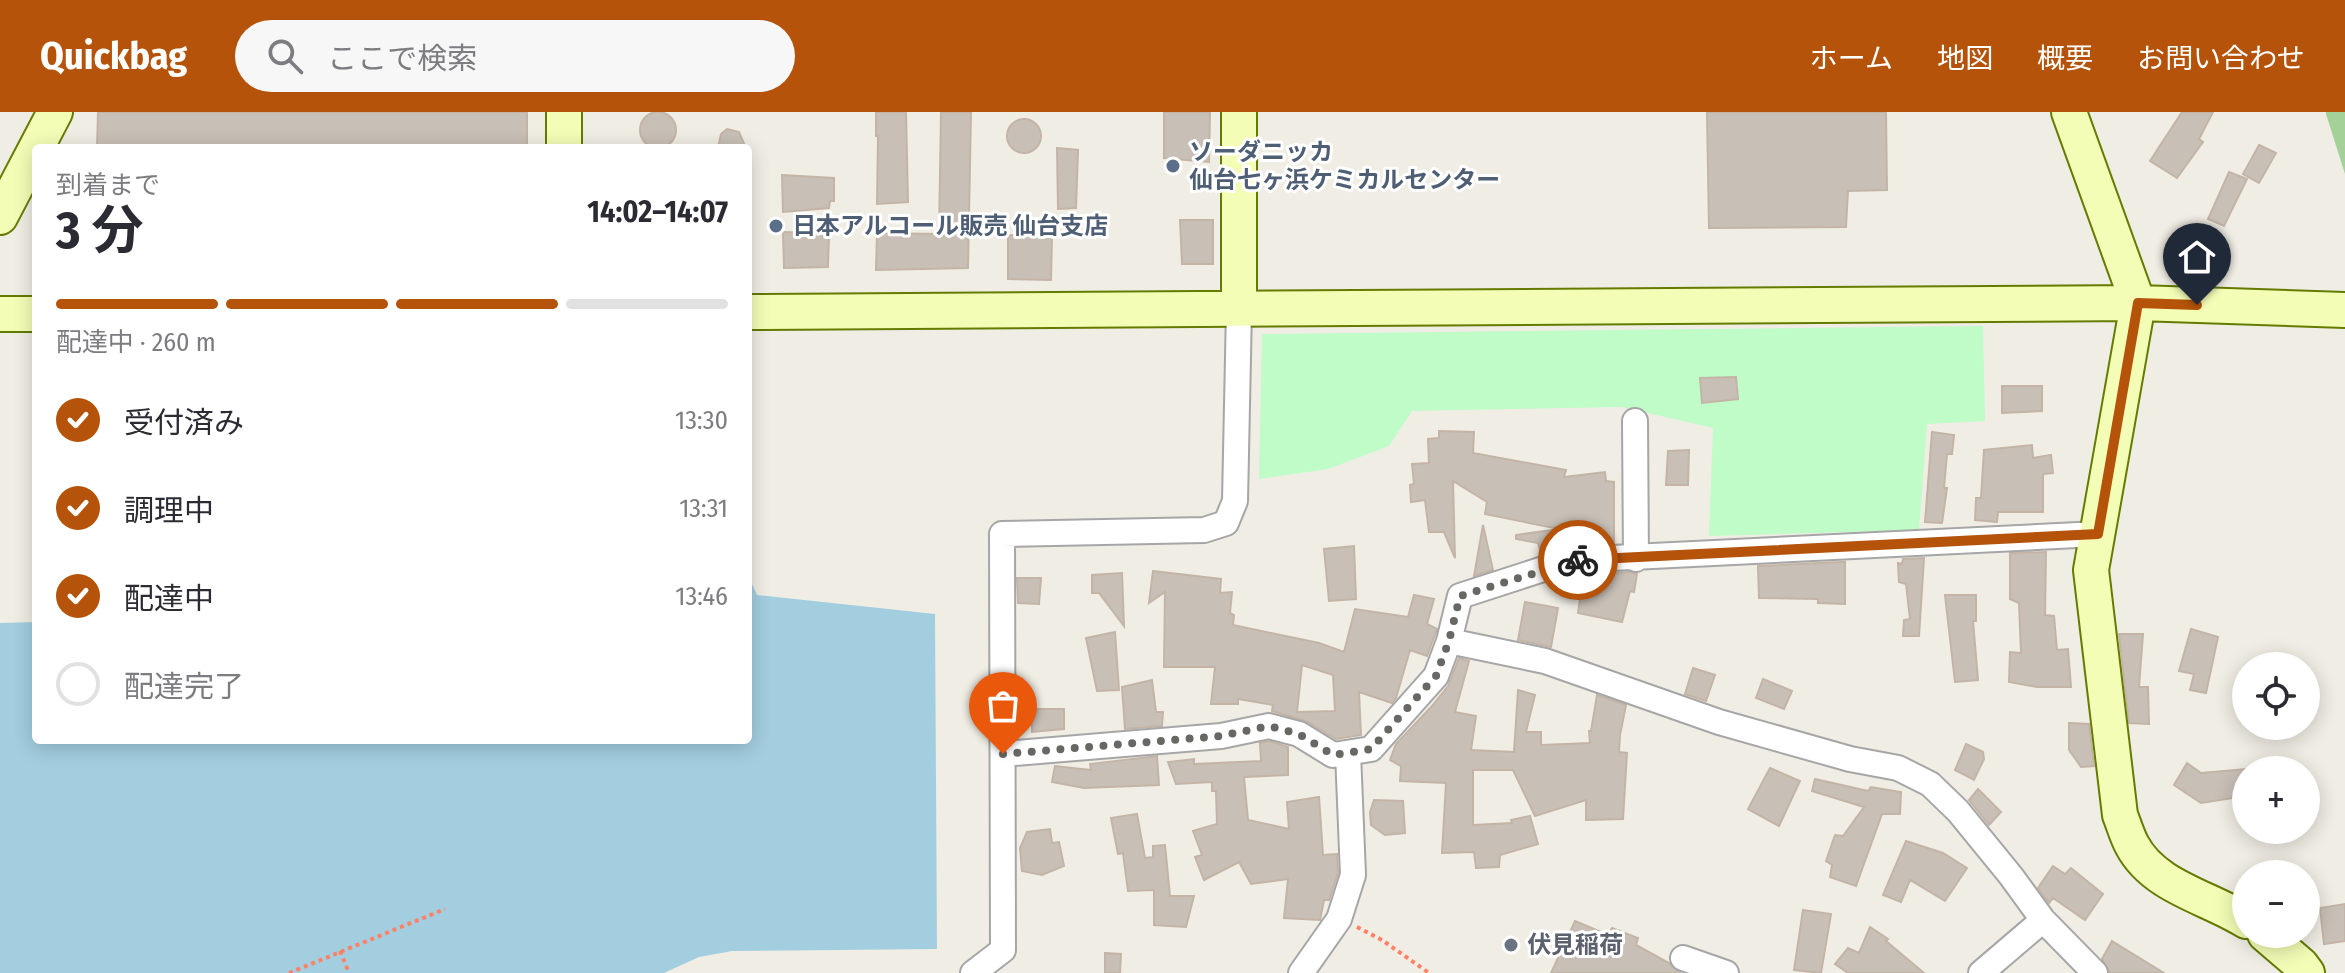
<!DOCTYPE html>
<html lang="ja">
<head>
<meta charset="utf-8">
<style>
  :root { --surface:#fff; --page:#f7f7f7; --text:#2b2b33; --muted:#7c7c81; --line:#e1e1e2; --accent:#b45309 }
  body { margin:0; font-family:"Fira Sans Condensed","Noto Sans JP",sans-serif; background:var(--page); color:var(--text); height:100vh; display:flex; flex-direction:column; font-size:30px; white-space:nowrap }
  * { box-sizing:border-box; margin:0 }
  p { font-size:26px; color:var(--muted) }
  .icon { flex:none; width:44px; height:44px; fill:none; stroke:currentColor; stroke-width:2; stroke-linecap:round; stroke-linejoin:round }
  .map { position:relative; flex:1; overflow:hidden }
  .sheet { position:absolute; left:32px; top:32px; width:720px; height:600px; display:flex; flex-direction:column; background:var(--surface); border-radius:8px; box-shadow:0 4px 20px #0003 }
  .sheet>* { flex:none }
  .buttons { position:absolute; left:2232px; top:540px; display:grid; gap:16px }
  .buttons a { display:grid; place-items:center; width:88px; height:88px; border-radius:50%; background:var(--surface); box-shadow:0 4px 20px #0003; font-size:40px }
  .pin { position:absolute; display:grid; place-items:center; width:68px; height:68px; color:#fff; margin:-82px -34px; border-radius:50% 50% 50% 0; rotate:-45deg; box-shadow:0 0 8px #0007 }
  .pin .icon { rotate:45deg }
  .courier { position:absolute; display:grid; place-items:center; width:80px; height:80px; margin:-40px; border:6px solid #b45309; border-radius:50%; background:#fff; color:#222; box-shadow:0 2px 10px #0007 }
  .summary em { font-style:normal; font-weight:700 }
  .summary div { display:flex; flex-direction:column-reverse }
  .summary { display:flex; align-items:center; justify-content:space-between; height:136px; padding:0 24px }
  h1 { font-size:52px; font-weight:700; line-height:60px }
  .bar { display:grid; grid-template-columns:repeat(4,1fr); gap:12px 8px; align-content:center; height:96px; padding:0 24px }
  .bar i { height:10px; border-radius:6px; background:var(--line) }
  .bar .selected { background:var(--accent) }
  .bar p { grid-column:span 4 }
  ol { padding:0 24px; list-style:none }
  li { display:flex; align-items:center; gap:24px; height:88px }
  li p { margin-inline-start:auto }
  li .icon { padding:8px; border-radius:50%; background:var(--accent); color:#fff; stroke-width:4 }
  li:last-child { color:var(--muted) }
  li i { width:44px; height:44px; border:4px solid var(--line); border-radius:50% }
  header { display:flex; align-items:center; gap:48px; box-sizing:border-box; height:112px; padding:0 40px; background:var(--accent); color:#fff }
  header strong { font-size:38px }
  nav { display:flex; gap:44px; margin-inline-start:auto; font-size:28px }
  .search { width:560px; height:72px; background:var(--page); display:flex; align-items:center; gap:20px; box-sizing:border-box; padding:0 28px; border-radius:44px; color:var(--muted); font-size:30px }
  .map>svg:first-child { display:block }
</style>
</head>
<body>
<header>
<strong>Quickbag</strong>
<div class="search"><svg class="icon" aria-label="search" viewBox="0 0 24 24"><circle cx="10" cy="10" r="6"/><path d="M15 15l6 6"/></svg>ここで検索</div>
<nav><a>ホーム</a><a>地図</a><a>概要</a><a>お問い合わせ</a></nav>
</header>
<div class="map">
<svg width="2345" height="861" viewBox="0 0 2345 861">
  <rect width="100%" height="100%" fill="#f0ede4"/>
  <path fill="#a4d197" d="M2326,0H2345V62L2326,2Z"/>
  <path fill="#bffcc8" d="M1983,214L1985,309L1927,312L1919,418L1709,424L1713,316L1622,295L1412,299L1389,334L1328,357L1259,367L1262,222Z"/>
  <path fill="#a3cee0" d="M748,463L757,483L935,502L937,837L732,839L699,845L664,861H0V511L36,510V628H748Z"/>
  <path fill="#c8c0b7" stroke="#c3b4a6" stroke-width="2" fill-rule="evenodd" d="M640 18a18 18 0 1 1 36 0a18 18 0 1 1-36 0Z
    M98,0H527V36H97Z
    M876,0H906L908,90L877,92L878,24H876Z
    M941,0H971L968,156L876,158L877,121L939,122Z
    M1164,0H1210L1209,50L1164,46Z
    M1707,0H1886L1887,78L1848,79L1846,115L1709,116Z
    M2182,0H2213L2199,27L2203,30L2177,66L2150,49Z
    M1007 24a17 17 0 1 1 34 0a17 17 0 1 1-34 0Z
    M727,17L739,20L746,36H718L721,22Z
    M2259,33L2276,41L2259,71L2243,62Z
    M1057,36L1078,38L1076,96L1058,97Z
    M2229,60L2247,67L2224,114L2208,107Z
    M782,63L834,66V89H830L829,96L783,100Z
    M1180,108H1213V152H1182Z
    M783,120L829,121L828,155L784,156Z
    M1008,123L1052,124L1051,168L1008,167Z
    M1736,265L1738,287L1702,291L1700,266Z
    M2002,274H2042V299L2002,301Z
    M1439,319L1474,320L1473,341L1566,358L1564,365L1605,360L1606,369L1614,370V431L1554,433V438L1541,442L1538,431L1516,427V423L1559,417L1485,402L1487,390L1453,369L1455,446L1444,420H1429L1425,388L1411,390L1410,373L1414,372L1412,352L1429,351L1428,327L1439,326Z
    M1932,320L1954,323L1952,342H1947L1944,376H1947L1942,411L1925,410Z
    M2032,333L2033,346L2051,343L2053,361L2043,362V400H1998L1997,410L1975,408L1976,386H1981L1984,338Z
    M1689,338L1688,373H1666L1668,339Z
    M1483,413L1493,458L1474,464Z
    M1354,434L1356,487L1329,489L1324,437Z
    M2046,440L2045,503L2054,504L2057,538L2068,537L2071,575H2037L2009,570L2010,540L2021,541L2019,491L2010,487V441Z
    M1924,446L1919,524H1903L1904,508L1910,507L1906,472L1899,470L1898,451L1902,452L1903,447Z
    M1840,450H1845V492L1818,491V487L1759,486L1758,454Z
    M1153,459L1221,467L1220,481L1232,480L1230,501L1234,503L1233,513L1319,531L1344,540L1355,497L1408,505L1414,483L1434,487L1427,512L1437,517L1427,544L1410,538L1396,586L1392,591L1359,580L1361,623L1336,627L1306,609L1272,599L1273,593L1238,587V592H1211L1215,555H1164L1165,480L1149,491ZM1302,553L1333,563L1335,599L1297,600Z
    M1629,460L1637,462L1634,480L1630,479L1622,510L1578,501L1581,480L1598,483L1601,462Z
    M1122,461L1124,514L1099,481H1092V463Z
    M1017,466H1041L1039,492L1018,491Z
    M1945,483H1976V509H1973L1978,568L1955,570Z
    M1525,490L1558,496L1551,535L1518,528Z
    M2191,517L2218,525L2206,581L2190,578L2194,562L2179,559Z
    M1115,520L1119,578L1097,579L1086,526Z
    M2119,522H2143L2139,575H2148L2149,612L2129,611Z
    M1459,546L1469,549L1455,600L1476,604L1471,638L1514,640L1518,578L1535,583L1526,620H1541V633L1590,631L1589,619H1591L1597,583L1626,593L1620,623L1619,640L1627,641L1623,707L1586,708V688L1535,704L1513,658H1473V713L1512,711L1511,708L1530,704L1538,732L1500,743L1499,755L1476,756L1474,740L1442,741L1446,671L1400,669L1401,654L1390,648L1396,632L1432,594L1448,574Z
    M1693,556L1715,563L1706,589L1685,582Z
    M1763,567L1792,579L1784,597L1756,586Z
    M1152,568L1156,600H1163L1162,614L1125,617L1122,575Z
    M1032,597H1064V617L1032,620Z
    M2069,611L2089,612L2094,654L2081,655L2069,638Z
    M1269,629L1288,635V663L1244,665L1248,708L1289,717L1287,690L1319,685L1323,743L1337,742L1338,761L1329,788H1324L1320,808L1284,806L1288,767L1251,772L1239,750L1204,768L1195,745L1202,743L1193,719L1217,712L1216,679H1212V670L1176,672L1168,650L1194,647V652L1261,649L1260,631Z
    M1966,632L1983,640L1984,647L1974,668L1955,658Z
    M1157,644L1159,673L1084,676L1052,670L1055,654L1091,658L1090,652Z
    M2187,651L2201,661L2246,657V684L2201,691L2174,673Z
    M1770,656L1800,669L1779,714L1748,697Z
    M1815,667L1868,679L1871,675L1901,680L1900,702H1882L1856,774L1830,765L1832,753L1826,749L1835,723L1843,724L1864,695L1812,679Z
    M1978,677L2001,700L1989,713L1969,688Z
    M1374,688L1403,689L1405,721L1385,723L1371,713L1370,700Z
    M1137,702L1145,746L1153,745V734L1165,733L1170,784H1194L1186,815L1154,813V778L1128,779L1123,741L1118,742L1111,706Z
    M1050,717L1052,731L1059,730L1064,754L1042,763L1022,759L1020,736L1027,720Z
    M1906,729L1943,741L1967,756L1945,789L1910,768L1901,790L1883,783Z
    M2053,754L2065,762L2071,756L2103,782L2085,808L2053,786L2049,791L2038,776Z
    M2345,792V829L2324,832L2320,796Z
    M1803,798L1831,802L1821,861L1794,858Z
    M1575,809L1608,823L1612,816L1638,826L1636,833L1669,851L1680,861H1551Z
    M1870,815L1888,827L1886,829L1924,861H1848L1835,852L1848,836L1859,841Z
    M2112,829L2164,861H2110L2102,847Z
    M1105,841L1121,842L1120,861H1105Z"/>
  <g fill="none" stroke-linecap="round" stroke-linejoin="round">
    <g stroke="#a6a6a6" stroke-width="28">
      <path id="street" d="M1635,309L1636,447
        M1003,642L1221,624L1269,614L1299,622L1333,643L1371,637L1436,564L1449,529
        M2043,808L2011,764L1958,699L1930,672L1898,656L1850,647L1719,610L1545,549L1449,529L1460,484L1571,448L2098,422
        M1683,846L1726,861
        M973,861L1003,838L1002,422L1204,418L1226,411L1235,389L1239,197
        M1301,861L1339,807L1353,763L1348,641
        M1981,861L2043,808L2095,861"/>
    </g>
    <g stroke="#657b00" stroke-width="38">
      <path id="secondary" d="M2069,0L2138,191L2091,458L2120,703C2124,713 2127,724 2132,733C2154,775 2208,785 2246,809
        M564,36V0
        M0,105L55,0
        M1239,197V0
        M748,200L2138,191L2345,198
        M0,202H36
        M2265,822L2301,853L2307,861"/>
    </g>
    <path stroke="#ff8166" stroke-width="4" stroke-dasharray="4 4" stroke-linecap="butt" d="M1357,815L1382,828L1429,861
      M340,839L349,861
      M289,861L445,797"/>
    <use href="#street" stroke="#fff" stroke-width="24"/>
    <use href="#secondary" stroke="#f4fdb6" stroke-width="34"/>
  </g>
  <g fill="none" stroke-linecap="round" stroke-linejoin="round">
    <path stroke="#686764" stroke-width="8" stroke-dasharray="0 14.4" d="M1003,642L1221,624L1269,614L1299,622L1333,643L1371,637L1436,564L1449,529L1460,484L1578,448"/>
    <path stroke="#b45309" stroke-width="10" d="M1578,448L2098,422L2138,191L2197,193"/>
  </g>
  <g fill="#5c6f8a" stroke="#fff" stroke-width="3">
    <circle cx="1173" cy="54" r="8"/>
    <circle cx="776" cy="114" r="8"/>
  </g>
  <circle fill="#6b7280" stroke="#fff" stroke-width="3" cx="1511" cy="833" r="8"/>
  <g text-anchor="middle" stroke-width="6" stroke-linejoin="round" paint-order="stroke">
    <g font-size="24" font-weight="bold" fill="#4e5e75" stroke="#fff" text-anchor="start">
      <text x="1189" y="48">ソーダニッカ<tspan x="1189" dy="28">仙台七ヶ浜ケミカルセンター</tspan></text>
      <text x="792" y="122">日本アルコール販売 仙台支店</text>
    </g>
    <g font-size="24" font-weight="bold" fill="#5b616d" stroke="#fff" text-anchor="start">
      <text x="1527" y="841">伏見稲荷</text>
    </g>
  </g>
</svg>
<div class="buttons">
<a><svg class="icon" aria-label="locate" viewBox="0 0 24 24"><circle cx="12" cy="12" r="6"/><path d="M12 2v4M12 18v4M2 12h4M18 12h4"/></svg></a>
<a>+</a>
<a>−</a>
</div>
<div class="pin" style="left:1003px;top:642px;background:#ea580c"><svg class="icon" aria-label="bag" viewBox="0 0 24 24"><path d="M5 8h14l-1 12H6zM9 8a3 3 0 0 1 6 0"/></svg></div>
<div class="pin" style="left:2197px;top:193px;background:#1f2937"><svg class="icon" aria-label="home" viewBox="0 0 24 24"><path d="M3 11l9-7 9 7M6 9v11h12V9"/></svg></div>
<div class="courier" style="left:1578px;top:448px"><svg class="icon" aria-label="bike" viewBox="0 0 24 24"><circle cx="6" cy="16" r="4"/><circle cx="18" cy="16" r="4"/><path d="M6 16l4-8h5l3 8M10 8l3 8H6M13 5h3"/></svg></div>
<section class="sheet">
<div class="summary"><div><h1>3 分</h1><p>到着まで</p></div><em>14:02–14:07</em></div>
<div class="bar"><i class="selected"></i><i class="selected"></i><i class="selected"></i><i></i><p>配達中 · 260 m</p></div>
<ol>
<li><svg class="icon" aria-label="check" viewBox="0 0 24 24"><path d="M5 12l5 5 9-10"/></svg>受付済み<p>13:30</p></li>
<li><svg class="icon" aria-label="check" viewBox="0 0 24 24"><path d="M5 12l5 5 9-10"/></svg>調理中<p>13:31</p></li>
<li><svg class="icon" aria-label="check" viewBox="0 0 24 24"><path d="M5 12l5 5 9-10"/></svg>配達中<p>13:46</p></li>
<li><i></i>配達完了</li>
</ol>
</section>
</div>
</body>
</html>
